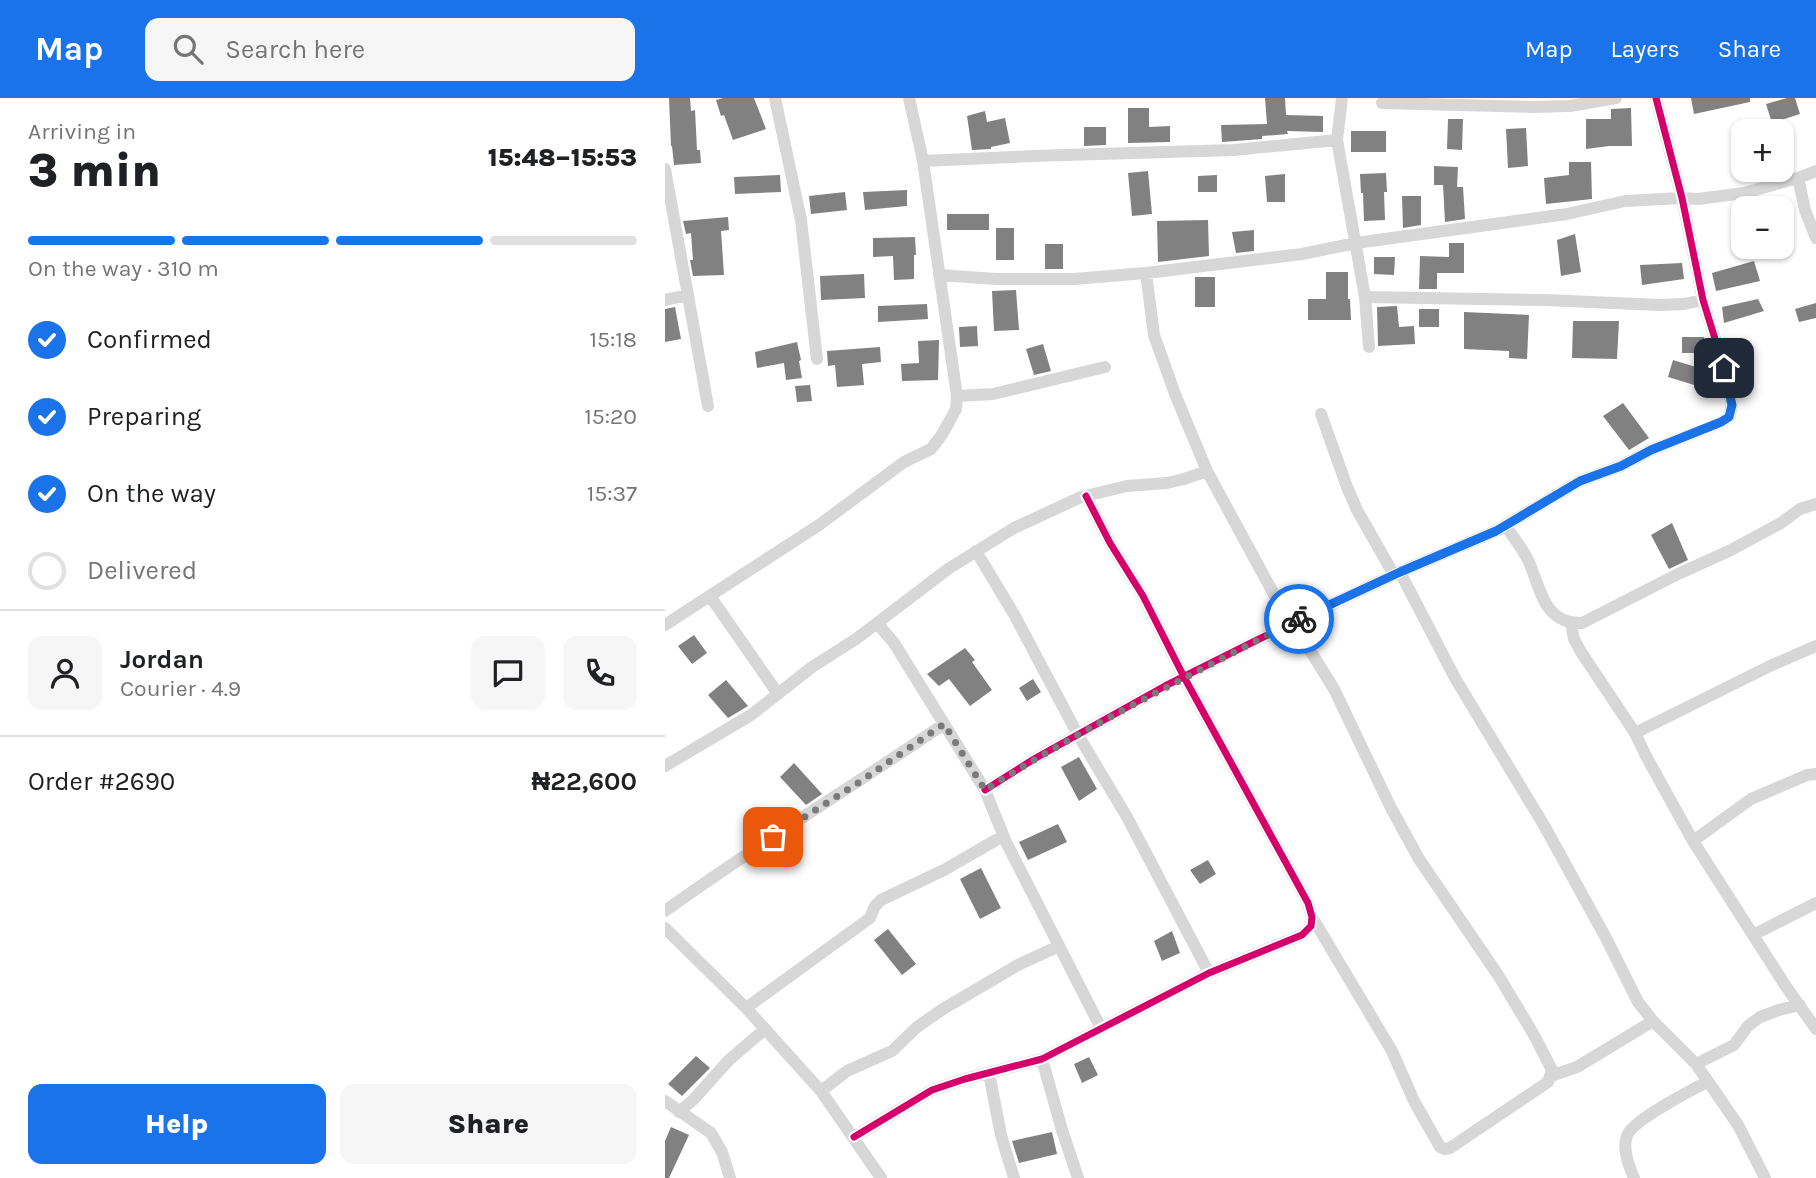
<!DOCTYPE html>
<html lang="en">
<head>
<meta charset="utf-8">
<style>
  :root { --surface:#fff; --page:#f6f6f6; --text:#202124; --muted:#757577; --line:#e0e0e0; --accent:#1a73e8 }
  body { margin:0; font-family:Karla,sans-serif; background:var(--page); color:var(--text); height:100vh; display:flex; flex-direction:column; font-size:26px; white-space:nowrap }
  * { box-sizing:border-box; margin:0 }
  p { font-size:23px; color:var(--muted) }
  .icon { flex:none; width:38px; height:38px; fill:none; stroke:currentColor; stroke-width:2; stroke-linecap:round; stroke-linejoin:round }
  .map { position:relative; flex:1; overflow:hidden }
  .side { display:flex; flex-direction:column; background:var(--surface); width:665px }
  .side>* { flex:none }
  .fabs { position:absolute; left:1066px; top:21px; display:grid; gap:14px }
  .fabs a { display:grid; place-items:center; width:63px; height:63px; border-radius:14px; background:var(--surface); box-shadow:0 2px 5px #0004; font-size:35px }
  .pin { position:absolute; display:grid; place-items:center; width:60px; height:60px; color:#fff; margin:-30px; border-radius:14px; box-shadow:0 4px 10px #0006 }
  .courier { position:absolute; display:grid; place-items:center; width:70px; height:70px; margin:-35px; border:5px solid #1a73e8; border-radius:50%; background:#fff; color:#222; box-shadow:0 2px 9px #0007 }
  .overview em { font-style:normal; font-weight:800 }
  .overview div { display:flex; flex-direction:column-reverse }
  .overview { display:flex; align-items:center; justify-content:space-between; height:119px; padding:0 28px }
  h1 { font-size:46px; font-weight:800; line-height:52px }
  .bar { display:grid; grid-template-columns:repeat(4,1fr); gap:10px 7px; align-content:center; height:84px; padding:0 28px }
  .bar i { height:9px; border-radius:5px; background:var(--line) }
  .bar .active { background:var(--accent) }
  .bar p { grid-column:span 4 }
  .line { display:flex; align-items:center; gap:18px; padding:0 28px; border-top:2px solid var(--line) }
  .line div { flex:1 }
  .round { display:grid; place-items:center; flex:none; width:74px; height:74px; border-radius:14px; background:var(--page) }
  ol { padding:0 28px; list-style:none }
  li { display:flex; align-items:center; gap:21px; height:77px }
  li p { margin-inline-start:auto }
  li .icon { padding:7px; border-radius:50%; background:var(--accent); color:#fff; stroke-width:4 }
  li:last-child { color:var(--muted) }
  li i { width:38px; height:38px; border:4px solid var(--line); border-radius:50% }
  .button { display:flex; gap:14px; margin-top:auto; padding:14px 28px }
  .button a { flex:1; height:80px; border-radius:14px; background:var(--accent); color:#fff; font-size:28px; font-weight:800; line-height:80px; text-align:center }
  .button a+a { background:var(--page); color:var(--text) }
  header { display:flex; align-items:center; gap:42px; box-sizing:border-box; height:98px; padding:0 35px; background:var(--accent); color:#fff }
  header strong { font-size:33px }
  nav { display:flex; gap:38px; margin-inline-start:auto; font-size:24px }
  .search { width:490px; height:63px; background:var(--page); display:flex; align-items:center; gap:18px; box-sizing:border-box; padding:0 24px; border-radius:14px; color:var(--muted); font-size:26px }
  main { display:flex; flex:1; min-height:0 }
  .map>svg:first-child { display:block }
</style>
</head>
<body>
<header>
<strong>Map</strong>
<div class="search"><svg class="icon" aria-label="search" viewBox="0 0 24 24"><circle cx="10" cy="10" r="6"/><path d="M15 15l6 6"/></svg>Search here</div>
<nav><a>Map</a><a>Layers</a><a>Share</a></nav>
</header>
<main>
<section class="side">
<div class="overview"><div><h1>3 min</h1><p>Arriving in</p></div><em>15:48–15:53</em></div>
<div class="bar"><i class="active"></i><i class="active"></i><i class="active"></i><i></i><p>On the way · 310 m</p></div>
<ol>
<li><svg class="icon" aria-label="check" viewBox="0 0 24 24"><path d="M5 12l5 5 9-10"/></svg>Confirmed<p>15:18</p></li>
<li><svg class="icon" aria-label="check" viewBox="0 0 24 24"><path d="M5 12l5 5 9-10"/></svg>Preparing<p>15:20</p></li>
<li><svg class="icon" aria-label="check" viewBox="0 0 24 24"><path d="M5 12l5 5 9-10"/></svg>On the way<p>15:37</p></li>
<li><i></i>Delivered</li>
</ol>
<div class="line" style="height:126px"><a class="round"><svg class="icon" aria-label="person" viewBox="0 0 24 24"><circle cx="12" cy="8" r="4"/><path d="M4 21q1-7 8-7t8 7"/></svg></a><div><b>Jordan</b><p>Courier · 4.9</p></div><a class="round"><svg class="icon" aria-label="chat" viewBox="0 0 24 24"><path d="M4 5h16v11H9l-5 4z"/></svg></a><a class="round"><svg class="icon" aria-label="phone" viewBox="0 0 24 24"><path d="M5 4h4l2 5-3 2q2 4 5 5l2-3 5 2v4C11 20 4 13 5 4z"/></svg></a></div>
<div class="line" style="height:91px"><div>Order #2690</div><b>₦22,600</b></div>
<div class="button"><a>Help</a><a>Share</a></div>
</section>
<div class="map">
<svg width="1151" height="1080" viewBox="0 0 1151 1080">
  <rect width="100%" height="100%" fill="#fff"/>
  <path fill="#818181" d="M4,0H25L26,13L30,12L32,52H35L36,65L9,67L7,48H6Z
    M58,0H89L101,31L68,42L59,17L56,18L51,2Z
    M600,0H620L621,17L658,18V34L622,33L623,36L597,38V41L557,44L556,27L602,26Z
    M1026,0H1085V4L1029,16Z
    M1122,0H1130L1135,16L1107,25L1101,6Z
    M463,10H484V29L505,28V44L463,45Z
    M966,10L967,48H944L921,51V21H946V11Z
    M320,13L322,24L340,20L345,45L326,49V51L307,52L302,18Z
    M783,21H798L797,52L782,51Z
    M419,29H441V47L419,48Z
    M861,30L863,68L843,70L841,31Z
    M686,33H721V54H686Z
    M904,64H926L927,101L881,106L879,80L904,77Z
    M769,68L793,69L792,89H798L800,121L780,124L778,87H769Z
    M483,73L487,116L467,118L463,75Z
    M721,75L722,94H719L720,122L699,123L698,95H696L695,76Z
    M620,76V104H602L600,78Z
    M115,77L116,94L70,96L69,79Z
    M552,77V94H533V78Z
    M242,92V108L200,112L198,94Z
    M180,94L182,112L146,116L144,98Z
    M737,98H756V127L738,130Z
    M282,116H324V132H282Z
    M63,119L64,132L56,133L59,177L28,178L25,162H28L26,135L21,136L18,123Z
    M543,122L544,158L493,164L492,123Z
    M331,130H349V162H331Z
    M589,132V153L571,155L567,134Z
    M910,136L916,174L896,178L892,142Z
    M250,139L251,157H249V181L229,182L228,158L208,159V140Z
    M784,145H799V175H772V191H754L755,158L784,159Z
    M380,146H398V171H380Z
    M709,159H730L729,177L709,176Z
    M1089,163L1095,183L1051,193L1047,175Z
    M1017,165L1019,181L977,187L975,167Z
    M661,174H683V201H685L686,222H643V201H661Z
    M199,176L200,200L156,202L155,178Z
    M530,179H550V209H530Z
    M351,192L354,232L329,233L327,193Z
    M1093,201L1099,213L1059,225L1057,209Z
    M1151,205V220L1134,224L1130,211Z
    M262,206L263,221L213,224V208Z
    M732,208L734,229L749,228L750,246L713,248L712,209Z
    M10,209L16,241L0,244V211Z
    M754,211H774V229H754Z
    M799,214L864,217L862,261L844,260V253L799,251Z
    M908,223H954L952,261L907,260Z
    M312,228L313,248L295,249L294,229Z
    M1017,239H1039V255H1017Z
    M274,242L273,282L237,283L236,266L254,265L253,243Z
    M132,244L136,262L134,263L137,280L121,282L119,265L92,270L90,254Z
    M378,246L386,273L369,277L361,251Z
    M215,249L216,264L197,266L199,287L172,289L170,267L163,268L162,253Z
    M1008,262L1044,273L1039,290L1003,279Z
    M145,287L147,303L132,304L130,288Z
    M958,305L984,340L964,352L938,318Z
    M1007,425L1023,462L1004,471L986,437Z
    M29,537L42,555L27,566L13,548Z
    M300,550L310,562L307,564L327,592L305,608L284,581L274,588L262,576Z
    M368,581L376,594L362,603L354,590Z
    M61,582L83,608L63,620L43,597Z
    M414,659L432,691L414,703L396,669Z
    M129,665L157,696L141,707L115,679Z
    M393,726L402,744L363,762L354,744Z
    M543,762L551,776L535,786L525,772Z
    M316,770L336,810L315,821L295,781Z
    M223,831L251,866L237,877L209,842Z
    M507,833L515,855L497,863L489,843Z
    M31,958L45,970L17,998L3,986Z
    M424,959L433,977L417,985L409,966Z
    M6,1029L24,1037L4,1080H0V1043Z
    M387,1034L392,1056L354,1065L347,1043Z"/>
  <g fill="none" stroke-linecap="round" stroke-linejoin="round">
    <path stroke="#d7d7d7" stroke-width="12" d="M110,0L136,122L152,261
      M677,0L672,42L700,199L704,249
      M717,5L868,9L905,8L951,0
      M258,63L367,58L569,52L672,42
      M0,71L43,308
      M1133,80L1140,112L1151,140
      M481,175L489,237L510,296L542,373L625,526
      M274,177L331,181H409L481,175L637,156L691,145L902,116L960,103L1017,100L1033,101L1079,95L1133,80L1151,73
      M700,199L880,202L995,207L1019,206L1038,202
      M0,202L23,197
      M292,298L328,296L440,269
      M656,316L682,389L692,412L729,477
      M840,427C848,439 858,451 864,464C876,492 879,526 917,525L1013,476L1066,452L1116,425L1135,411L1151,406
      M311,453L350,518L413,637L462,719L544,875
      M735,474L790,580L880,729L941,840L973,904L988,923L1031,966L1073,1027L1100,1080
      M45,498L113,596
      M212,525L229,545L320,692L341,744L436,930
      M628,525L669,591L726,710L754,761L833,877L869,937L887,972L883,984L785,1050L779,1051L775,1049L749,1003L727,953L647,819
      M906,525L909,541L916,554L970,635L981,658L1028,743L1088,837
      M0,527L154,427L239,364L266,351L276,338L284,324L291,311L292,298L258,63L244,0
      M970,635L1105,568L1151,548
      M0,668L86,617L147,569L191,541L283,471L349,430L416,399L462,388L502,385L519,381L542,373
      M320,692L369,661L500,588L592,542L735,474L831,433L915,383L956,368L986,352L1051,327L1064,319L1067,307L1059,270L1038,202L1017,100L991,0
      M1028,743L1086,701L1142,677L1151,676
      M1151,805L1088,837L1120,887L1151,931
      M0,813C91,747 187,689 279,626
      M0,830L81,910L156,993L216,1080
      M81,910L205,820L210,808L216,802L279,772L338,738
      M377,961L397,1032L413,1080
      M1031,966L1069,947L1083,928L1095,919L1114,912L1135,907
      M324,975L336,1037L349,1080
      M886,978L912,969L988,923
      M156,993L182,973L227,953L252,929L278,911L353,867L394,848
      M0,1003L46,1035L57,1054L65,1080
      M14,1014L28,1002L64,962L100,931
      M189,1039L267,992L300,981L377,961L544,875L637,837L646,828L647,819L643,805L519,579L478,498L445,445L421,398
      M969,1080C964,1068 957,1051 962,1038C967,1022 1026,993 1043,983"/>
    <g stroke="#fff" stroke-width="11">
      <path id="cycleway" d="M320,692L369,661L500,588L592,542L735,474L831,433L915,383L956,368L986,352L1051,327L1064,319L1067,307L1059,270L1038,202L1017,100L991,0
        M189,1039L267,992L300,981L377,961L544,875L637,837L646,828L647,819L643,805L519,579L478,498L445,445L421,398"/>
    </g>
    <use href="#cycleway" stroke="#d6006c" stroke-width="7"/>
  </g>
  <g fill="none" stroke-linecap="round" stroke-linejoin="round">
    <path stroke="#7a7a7a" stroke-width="7" stroke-dasharray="0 12.6" d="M108,739L196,683L279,626L320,692C421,628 528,576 634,521"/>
    <path stroke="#1a73e8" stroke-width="9" d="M634,521L735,474L831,433L915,383L956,368L986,352L1056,324L1064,319L1067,307L1059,270"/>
  </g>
</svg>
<div class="fabs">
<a>+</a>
<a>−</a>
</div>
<div class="pin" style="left:108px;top:739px;background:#ea580c"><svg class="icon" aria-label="bag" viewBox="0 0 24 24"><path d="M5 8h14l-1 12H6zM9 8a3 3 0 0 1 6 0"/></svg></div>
<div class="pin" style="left:1059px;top:270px;background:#1f2937"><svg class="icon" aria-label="home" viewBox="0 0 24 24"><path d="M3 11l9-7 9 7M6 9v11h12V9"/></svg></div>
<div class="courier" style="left:634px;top:521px"><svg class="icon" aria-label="bike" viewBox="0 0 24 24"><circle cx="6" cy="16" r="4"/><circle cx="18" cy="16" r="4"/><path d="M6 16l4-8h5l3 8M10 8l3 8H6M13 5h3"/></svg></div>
</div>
</main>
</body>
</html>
